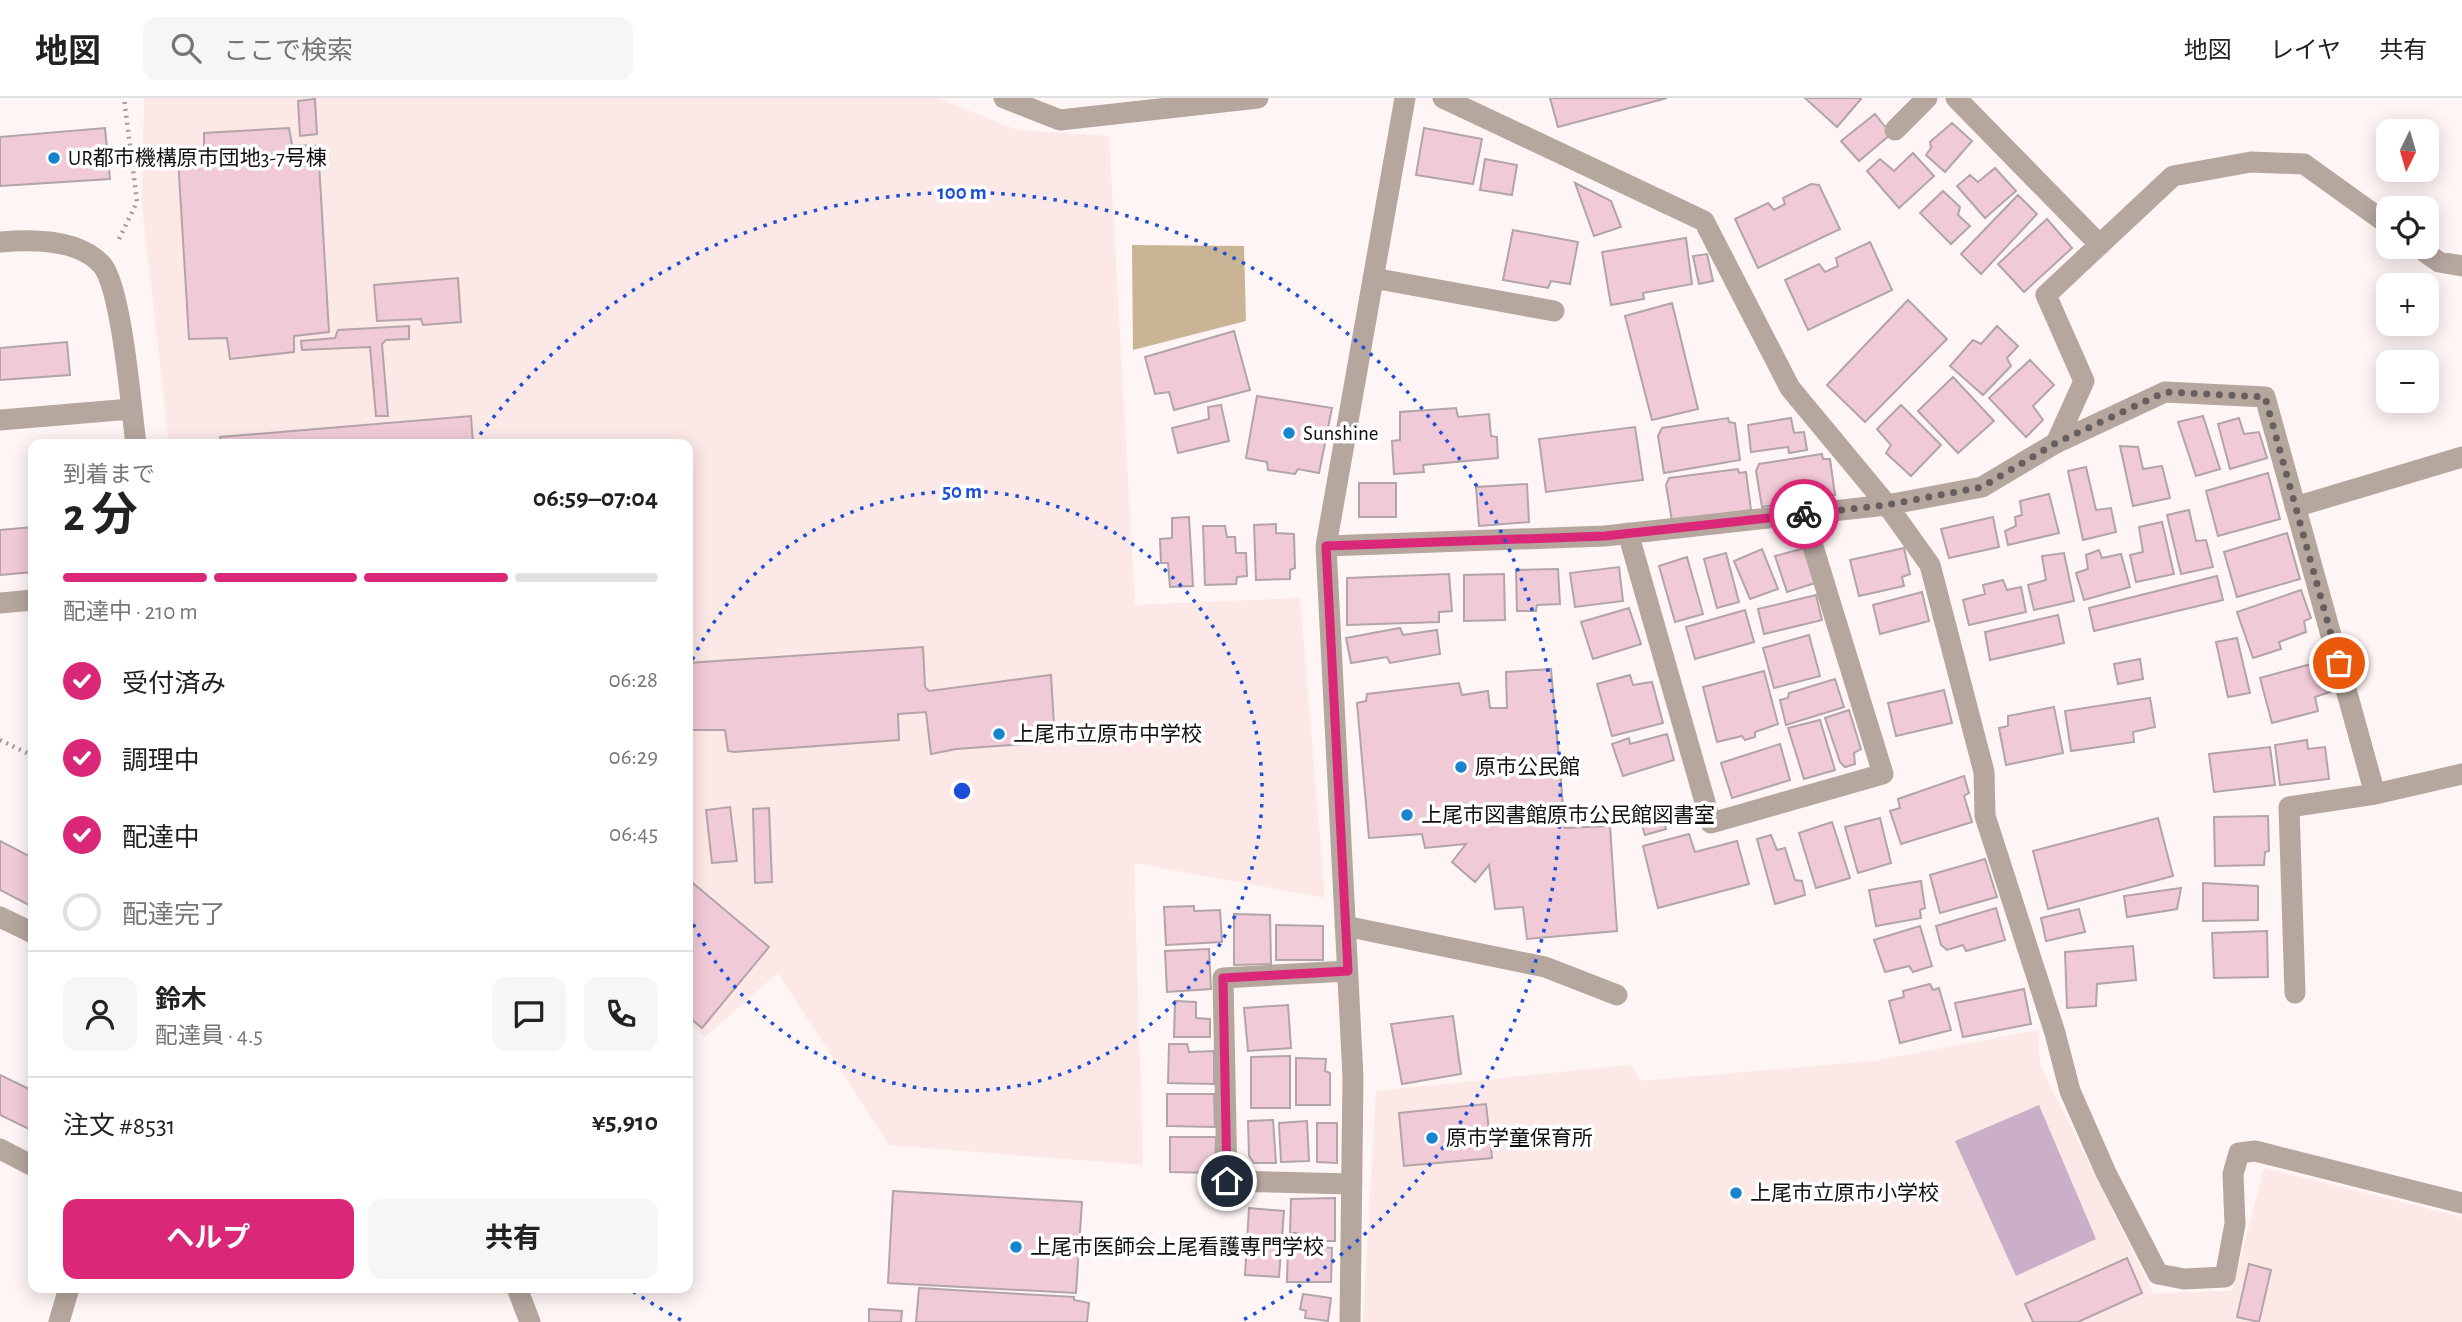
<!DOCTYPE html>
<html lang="ja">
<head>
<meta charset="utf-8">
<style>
  :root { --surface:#fff; --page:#f6f6f6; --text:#222; --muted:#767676; --line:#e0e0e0; --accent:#db2777 }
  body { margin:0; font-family:"Alegreya Sans","Noto Sans JP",sans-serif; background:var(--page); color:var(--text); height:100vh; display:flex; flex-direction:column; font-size:26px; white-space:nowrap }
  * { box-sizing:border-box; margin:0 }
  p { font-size:23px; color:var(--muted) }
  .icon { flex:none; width:38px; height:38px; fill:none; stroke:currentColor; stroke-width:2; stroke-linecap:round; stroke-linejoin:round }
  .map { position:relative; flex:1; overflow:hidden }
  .panel { position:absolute; left:28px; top:341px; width:665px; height:854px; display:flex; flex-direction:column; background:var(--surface); border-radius:14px; box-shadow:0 4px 18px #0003 }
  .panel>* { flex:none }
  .needle { width:46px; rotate:185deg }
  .fabs { position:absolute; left:2376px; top:21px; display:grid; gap:14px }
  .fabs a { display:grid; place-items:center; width:63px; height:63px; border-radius:14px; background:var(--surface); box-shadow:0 4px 18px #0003; font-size:35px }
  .pin { position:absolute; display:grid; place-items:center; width:60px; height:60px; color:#fff; margin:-30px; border:4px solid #fff; border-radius:50%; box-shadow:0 2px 7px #0007 }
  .courier { position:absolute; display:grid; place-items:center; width:70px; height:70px; margin:-35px; border:5px solid #db2777; border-radius:50%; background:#fff; color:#222; box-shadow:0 2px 9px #0007 }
  .overview em { font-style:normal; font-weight:700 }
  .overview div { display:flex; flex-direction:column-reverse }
  .overview { display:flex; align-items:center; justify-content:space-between; height:119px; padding:0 35px }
  h1 { font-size:46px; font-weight:700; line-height:52px }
  .bar { display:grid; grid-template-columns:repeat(4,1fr); gap:10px 7px; align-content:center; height:84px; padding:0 35px }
  .bar i { height:9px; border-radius:5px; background:var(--line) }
  .bar .current { background:var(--accent) }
  .bar p { grid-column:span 4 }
  .line { display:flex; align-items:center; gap:18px; padding:0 35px; border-top:2px solid var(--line) }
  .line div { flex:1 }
  .round { display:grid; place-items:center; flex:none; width:74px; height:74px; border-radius:14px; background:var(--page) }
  ol { padding:0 35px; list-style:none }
  li { display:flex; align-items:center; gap:21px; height:77px }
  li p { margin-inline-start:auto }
  li .icon { padding:7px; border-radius:50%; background:var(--accent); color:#fff; stroke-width:4 }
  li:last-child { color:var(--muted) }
  li i { width:38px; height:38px; border:4px solid var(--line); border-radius:50% }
  .action { display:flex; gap:14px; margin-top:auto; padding:14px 35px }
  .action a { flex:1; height:80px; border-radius:14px; background:var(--accent); color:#fff; font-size:28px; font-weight:700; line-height:80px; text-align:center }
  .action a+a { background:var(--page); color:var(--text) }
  header { display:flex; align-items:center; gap:42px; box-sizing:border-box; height:98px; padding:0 35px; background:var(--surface); border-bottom:2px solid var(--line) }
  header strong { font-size:33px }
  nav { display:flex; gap:38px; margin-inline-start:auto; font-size:24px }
  .search { width:490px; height:63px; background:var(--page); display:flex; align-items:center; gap:18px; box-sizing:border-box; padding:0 24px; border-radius:14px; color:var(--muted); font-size:26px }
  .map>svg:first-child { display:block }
</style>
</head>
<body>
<header>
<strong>地図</strong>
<div class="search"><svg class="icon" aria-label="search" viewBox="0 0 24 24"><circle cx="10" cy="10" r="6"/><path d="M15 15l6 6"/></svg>ここで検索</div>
<nav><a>地図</a><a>レイヤ</a><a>共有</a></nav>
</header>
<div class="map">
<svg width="2462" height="1224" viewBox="0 0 2462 1224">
  <rect width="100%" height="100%" fill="#fff5f5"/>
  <path fill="#fce8e6" d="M144,0H937L1017,32L1109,38L1135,507L1300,500L1325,800L1134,765L1143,1067L889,1047L778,875L705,939L688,924V346H169L142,109Z
    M2038,932L2040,967L2153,1195L2232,1193L2264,1070L2462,1119V1224H1363L1376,993L1630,967L1641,983L1874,963Z"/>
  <path fill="#c9b596" d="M1132,147L1244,148L1246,223L1133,252Z"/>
  <path fill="#cbafc9" d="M2039,1007L2096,1141L2016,1178L1955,1043Z"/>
  <path fill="#f1cad7" stroke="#b2a4a9" stroke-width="2" d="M1550,0H1667L1558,29Z
    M1805,0H1860L1861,1L1837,29Z
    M315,1L317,36L300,38L298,3Z
    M1875,16L1891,36L1859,63L1841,43Z
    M1952,25L1972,43L1945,74L1926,57L1931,50L1930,44Z
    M105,30L110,81L0,88V39Z
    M289,30L292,47L318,48L329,234L294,238V254L230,261L227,240L189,241L178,60L204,58V35Z
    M1424,30L1482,41L1473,86L1416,77Z
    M1913,55L1934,78L1899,110L1867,73L1880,61L1894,73Z
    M1485,61L1517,67L1512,97L1480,92Z
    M1995,70L2016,93L1985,120L1957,88L1970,77L1978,84Z
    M1575,85L1611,103L1621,129L1594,138Z
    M1811,86L1819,87L1840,131L1758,170L1735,121L1768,105L1774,112L1785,106L1783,100Z
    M1943,93L1960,109L1958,117L1970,128L1951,146L1920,115Z
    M2018,97L2037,116L1981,176L1961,156Z
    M2047,121L2072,150L2024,194L1998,166Z
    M1513,132L1578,144L1570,186L1551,183L1548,190L1503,182Z
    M1686,140L1692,186L1643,195L1644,201L1611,207L1602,154Z
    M1870,144L1892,192L1808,232L1785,182L1819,166L1825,174L1838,168L1836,160Z
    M1707,156L1713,183L1699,186L1693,158Z
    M458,180L461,224L423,227L421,221L377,223L374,187Z
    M1908,202L1947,241L1865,324L1827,287Z
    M1672,205L1698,311L1652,322L1625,218Z
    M409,228V241L386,242L382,246L388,318H376L370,249L302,252L301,243L335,240L338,232Z
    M1997,228L2018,248L2007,260L2011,268L1983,297L1950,268L1973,242L1981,246Z
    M1234,233L1250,292L1174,312L1169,294L1155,296L1145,259Z
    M67,244L70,277L0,282V250Z
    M2030,262L2054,287L2033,308L2043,322L2026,339L1989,300Z
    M1953,279L1994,323L1958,355L1918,313Z
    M1257,298L1332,310L1319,375L1298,371L1295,376L1268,372L1267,364L1246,360Z
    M1221,307L1229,343L1178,355L1172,330L1209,321L1208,309Z
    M1901,307L1941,347L1911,378L1886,355L1891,347L1877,331Z
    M1456,310L1458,319L1489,316L1491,338L1497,339L1498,360L1423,367L1424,374L1394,376L1392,343L1400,342V314Z
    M471,318L473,346H221L220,339Z
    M2203,318L2220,371L2196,378L2178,324Z
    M1728,320L1729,324L1735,325L1740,362L1664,375L1658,338L1662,330Z
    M1791,320L1794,335L1804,334L1807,352L1789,355L1788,349L1751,354L1748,327Z
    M2239,320L2244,336L2259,334L2267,360L2230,371L2218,326Z
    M1635,329L1643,382L1546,394L1539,341Z
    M2120,348L2138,349L2143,371L2162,368L2170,400L2133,408Z
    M1822,356L1823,361H1830L1835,397L1762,409L1756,373L1759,366Z
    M2086,369L2096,412L2111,410L2116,434L2083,442L2068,373Z
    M1738,371L1739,375L1746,374L1751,412L1672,423L1666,387L1669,380Z
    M2268,375L2280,421L2218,438L2206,393Z
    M1359,385H1396V419H1359Z
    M1527,386L1529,424L1479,428L1476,389Z
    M2049,396L2059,435L2008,447L2005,433L2016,428L2015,419L2022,417L2020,403Z
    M2189,412L2196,443L2206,442L2213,469L2181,476L2167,417Z
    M1189,419L1193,488L1170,489L1168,465H1161L1160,441L1172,440V420Z
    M1993,419L1999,449L1949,460L1941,431Z
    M2162,424L2174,476L2136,484L2130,457L2143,454L2139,429Z
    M1276,426V435L1294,436L1295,470L1290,472V481L1256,482L1254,427Z
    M1203,428H1225L1227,439H1235L1236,455H1246L1247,478L1237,479L1236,486L1205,487Z
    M33,429V474L0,477V432Z
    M2287,435L2300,481L2237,499L2224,454Z
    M1805,450L1815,485L1787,494L1775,458Z
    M1904,450L1910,476L1902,479L1904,488L1859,498L1850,462Z
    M1762,451L1778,491L1750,501L1734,463Z
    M2099,452L2102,460L2121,456L2130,489L2084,502L2076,475L2088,471L2086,457Z
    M1726,455L1739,504L1717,510L1704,461Z
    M2064,455L2074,503L2034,512L2028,487L2046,482L2042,458Z
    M1687,459L1703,516L1675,524L1659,468Z
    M1619,469L1623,503L1575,509L1570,475Z
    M1558,471L1560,506L1537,507L1536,513H1517L1516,472Z
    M1449,476L1452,513L1439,514V524L1347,527V480Z
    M1504,476L1505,522L1464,523V477Z
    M2217,478L2223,502L2094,533L2089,510Z
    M2003,482L2007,492L2021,489L2026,514L1969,527L1963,502L1985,496L1983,487Z
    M2301,492L2311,520L2304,523L2306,534L2279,544L2281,551L2253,560L2237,514Z
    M1922,494L1929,523L1880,536L1873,507Z
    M1816,497L1822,522L1764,536L1758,511Z
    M1629,510L1641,546L1593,561L1581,524Z
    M1745,512L1754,544L1695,561L1686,529Z
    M2058,517L2064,545L1990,562L1985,534Z
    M1400,530L1403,537L1437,532L1440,556L1390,565L1387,559L1351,565L1346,540Z
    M1809,537L1820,578L1774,590L1763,550Z
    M2237,540L2250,595L2228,599L2216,544Z
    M923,549L925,589L929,593L1051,577L1055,644L956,651L931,656L926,614L898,616L899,642L734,654L728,653L725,632H688V565Z
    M2140,561L2143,581L2118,586L2114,566Z
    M2322,563L2330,594L2315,599L2318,613L2272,625L2260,580Z
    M1551,571L1565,730L1610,728L1617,833L1527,841L1523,809L1495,811L1489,767L1475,784L1452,764L1466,746L1425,750L1422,736L1369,740L1357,605L1366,603L1367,596L1459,585L1462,597L1488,593L1490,610H1507L1506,574Z
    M1764,573L1778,626L1755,634V639L1745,642L1742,638L1717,644L1703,589Z
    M1630,577L1633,587L1652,584L1663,625L1612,638L1597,586Z
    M1835,581L1844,609L1786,627L1780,602L1788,600L1789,595Z
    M1944,592L1952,625L1896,638L1888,605Z
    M2150,600L2155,629L2133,634L2134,644L2071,653L2065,613Z
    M2054,609L2063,655L2006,667L1999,630L2008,628V618Z
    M1849,612L1861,651L1854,655L1855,666L1845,669L1840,664L1825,620Z
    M1820,622L1835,672L1804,681L1788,630Z
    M1667,636L1674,662L1623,678L1612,646L1629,640L1630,646Z
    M2307,642L2308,651L2325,649L2329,681L2280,687L2275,647Z
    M1780,646L1790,682L1732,700L1721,665Z
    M2270,649L2275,687L2214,694L2209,656Z
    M1964,678L1969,695L1964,698L1972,724L1901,746L1890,713L1900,710L1898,701Z
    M730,709L737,763L712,765L706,712Z
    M769,710L772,784L755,785L753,711Z
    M1660,711L1666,731L1645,737L1639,717Z
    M2268,718L2269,753L2265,754L2264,767L2215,768L2214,719Z
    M1880,720L1891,765L1858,775L1845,729Z
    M2158,720L2173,778L2048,811L2033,753Z
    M1832,724L1850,780L1816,790L1799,735Z
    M1689,736L1695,754L1737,743L1749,786L1658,810L1643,748Z
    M1771,737L1777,752L1785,750L1795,782L1802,783L1805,797L1775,806L1757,741Z
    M0,743L33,760V809L0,792Z
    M1985,761L1997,799L1940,815L1930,777Z
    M688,781L769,849L702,930L688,918Z
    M1921,783L1925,810L1920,812L1921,820L1876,828L1869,792Z
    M2203,785L2258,788V822L2203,823Z
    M2181,790L2177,811L2127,819L2124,798Z
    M1194,808V813L1220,812L1222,844L1166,847L1164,809Z
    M1996,810L2005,842L1966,853L1963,847L1947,852L1941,847L1936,828Z
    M2079,811L2085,834L2046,843L2041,820Z
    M1234,816L1270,817L1271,866L1234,867Z
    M1276,827L1323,828V862H1276Z
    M1920,828L1932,868L1913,874L1909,868L1885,874L1874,842Z
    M2267,833L2268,879L2214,880L2212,835Z
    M2133,848L2136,882L2097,886L2096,908L2067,910L2065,854Z
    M1209,851L1211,891L1167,894L1165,853Z
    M1930,886L1933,892L1939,890L1951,932L1900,945L1889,903L1904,899L1903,893Z
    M2024,891L2031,926L1963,939L1955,905Z
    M1175,903L1196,904V920L1210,921V939H1174Z
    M1288,907L1291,950L1248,953L1244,910Z
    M1453,918L1461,976L1402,986L1391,926Z
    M1169,946H1187L1189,954L1214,953V986L1168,985Z
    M1290,958V1010H1251V959Z
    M1296,960L1326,961L1325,973L1330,975V1007H1296Z
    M0,977L33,993V1033L0,1017Z
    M1167,996H1214L1215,1029L1167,1028Z
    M1486,1006L1492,1060L1404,1068L1399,1015Z
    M1273,1022L1276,1065H1254L1249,1058L1248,1023Z
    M1307,1023L1309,1063L1281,1064L1279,1025Z
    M1317,1025H1337V1065L1317,1064Z
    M1170,1039H1216L1215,1075L1170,1074Z
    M893,1093L1082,1104L1076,1195L888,1185Z
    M1335,1100V1143H1299L1297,1135H1290L1291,1101Z
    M1249,1110L1284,1113L1279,1179L1245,1177Z
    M1288,1146L1332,1150L1331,1184H1287Z
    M2127,1160L2142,1195L2078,1224H2033L2025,1206Z
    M2249,1166L2271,1172L2259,1224L2237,1219Z
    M919,1190L1074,1199V1202L1089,1205L1087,1224H916Z
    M1303,1196L1331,1200L1328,1223L1305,1220L1306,1213L1300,1211Z
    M869,1211L902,1213L901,1224H869Z"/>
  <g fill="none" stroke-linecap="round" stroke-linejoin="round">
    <path stroke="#a49c9c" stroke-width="4.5" stroke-dasharray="2 5" stroke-linecap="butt" d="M119,141L137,104L124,0
      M0,642L33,658"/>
    <path stroke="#b5a69e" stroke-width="21" d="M1004,0L1060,22L1258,0
      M1443,0L1704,123L1790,290L1887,407L1930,467L1984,674L1985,718L2055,935L2070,993L2106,1075L2158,1176L2184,1181L2225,1179L2235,1126L2233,1076L2239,1055L2255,1053L2462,1105
      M1956,0L2100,147
      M1895,32L1927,0
      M0,144C32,141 79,141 102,167C122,191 131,310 136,346
      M2418,149L2439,164L2462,168
      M1373,180L1554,213
      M0,322L131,311
      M2056,345L2084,283L2046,197L2173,78L2251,64L2304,66L2389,127
      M2295,409L2462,359
      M1628,435L1711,725L1883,676L1803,416
      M1326,448L1605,438L1887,407L1982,389L2056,345L2165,294L2265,299L2375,696L2462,676
      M0,505L33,502
      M0,819L33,835
      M1345,828L1545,869L1617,897
      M1347,873L1223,880L1227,1083L1352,1086
      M2295,895L2289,709L2375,696
      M0,1051L33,1068
      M517,1190L530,1224
      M59,1224L69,1190
      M1350,1224L1353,979L1326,448L1405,0"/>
  </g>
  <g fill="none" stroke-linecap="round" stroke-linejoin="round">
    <path stroke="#665f5f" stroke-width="7" stroke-dasharray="0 12.6" d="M1804,416L1887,407L1982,389L2056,345L2165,294L2265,299L2339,565"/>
    <path stroke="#db2777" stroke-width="9" d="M1227,1083L1223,880L1348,873L1326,448L1605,438L1804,416"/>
  </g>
  <g fill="none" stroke="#1d4ed8" stroke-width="3.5" stroke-dasharray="3.5 7">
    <path d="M688 571A300 300 0 1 1 688 815"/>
    <path d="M681 1222A599 599 0 0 1 631 1192M474 345A599 599 0 1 1 1243 1222"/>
  </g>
  <g fill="#1684ce" stroke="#fff" stroke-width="2.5">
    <circle cx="54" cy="60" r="7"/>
    <circle cx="1289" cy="335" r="7"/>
    <circle cx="999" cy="636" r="7"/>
    <circle cx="1461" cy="669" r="7"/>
    <circle cx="1407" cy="717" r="7"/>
    <circle cx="1432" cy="1040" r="7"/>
    <circle cx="1736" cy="1095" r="7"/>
    <circle cx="1016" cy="1149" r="7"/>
  </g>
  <g text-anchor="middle" stroke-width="7" stroke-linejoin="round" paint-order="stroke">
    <g font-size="21" fill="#130e0e" stroke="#fff" text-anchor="start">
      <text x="68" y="67">UR都市機構原市団地3-7号棟</text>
      <text x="1303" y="342">Sunshine</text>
      <text x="1013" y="643">上尾市立原市中学校</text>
      <text x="1475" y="676">原市公民館</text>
      <text x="1421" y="724">上尾市図書館原市公民館図書室</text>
      <text x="1446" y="1047">原市学童保育所</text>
      <text x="1750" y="1102">上尾市立原市小学校</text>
      <text x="1030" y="1156">上尾市医師会上尾看護専門学校</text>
    </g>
  </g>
  <circle cx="962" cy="693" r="10" fill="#1d4ed8" stroke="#fff" stroke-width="3.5"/>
  <g font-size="21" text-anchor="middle" font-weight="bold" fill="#1d4ed8" stroke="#fff" stroke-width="7" stroke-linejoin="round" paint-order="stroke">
    <text x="962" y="101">100 m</text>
    <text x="962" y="400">50 m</text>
  </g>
</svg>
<div class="fabs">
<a><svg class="needle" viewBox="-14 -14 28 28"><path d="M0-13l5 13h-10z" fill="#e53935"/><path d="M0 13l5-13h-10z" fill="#767676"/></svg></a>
<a><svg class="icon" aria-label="locate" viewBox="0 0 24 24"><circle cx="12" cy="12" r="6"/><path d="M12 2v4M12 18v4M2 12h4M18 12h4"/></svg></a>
<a>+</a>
<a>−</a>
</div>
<div class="pin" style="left:2339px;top:565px;background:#ea580c"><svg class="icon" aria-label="bag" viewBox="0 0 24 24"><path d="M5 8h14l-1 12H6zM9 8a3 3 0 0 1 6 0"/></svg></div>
<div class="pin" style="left:1227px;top:1083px;background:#1f2937"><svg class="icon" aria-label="home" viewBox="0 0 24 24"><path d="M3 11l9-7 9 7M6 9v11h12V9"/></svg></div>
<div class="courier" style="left:1804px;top:416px"><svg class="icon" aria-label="bike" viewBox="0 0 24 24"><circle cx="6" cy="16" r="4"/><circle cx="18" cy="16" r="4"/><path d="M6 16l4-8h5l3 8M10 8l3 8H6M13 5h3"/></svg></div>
<section class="panel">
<div class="overview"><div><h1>2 分</h1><p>到着まで</p></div><em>06:59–07:04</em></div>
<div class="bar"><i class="current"></i><i class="current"></i><i class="current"></i><i></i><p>配達中 · 210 m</p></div>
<ol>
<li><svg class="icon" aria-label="check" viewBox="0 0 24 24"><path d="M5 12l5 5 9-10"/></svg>受付済み<p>06:28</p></li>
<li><svg class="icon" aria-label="check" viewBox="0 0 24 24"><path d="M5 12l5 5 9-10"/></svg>調理中<p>06:29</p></li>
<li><svg class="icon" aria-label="check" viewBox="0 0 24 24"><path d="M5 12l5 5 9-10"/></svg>配達中<p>06:45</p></li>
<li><i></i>配達完了</li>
</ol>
<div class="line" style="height:126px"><a class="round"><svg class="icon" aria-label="person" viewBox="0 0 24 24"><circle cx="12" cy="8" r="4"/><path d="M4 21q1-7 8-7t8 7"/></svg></a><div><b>鈴木</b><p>配達員 · 4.5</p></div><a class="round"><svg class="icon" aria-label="chat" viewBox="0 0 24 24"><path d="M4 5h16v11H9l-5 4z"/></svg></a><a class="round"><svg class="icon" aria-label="phone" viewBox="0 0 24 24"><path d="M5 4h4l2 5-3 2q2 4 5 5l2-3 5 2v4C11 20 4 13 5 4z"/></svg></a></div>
<div class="line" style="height:91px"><div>注文 #8531</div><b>¥5,910</b></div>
<div class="action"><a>ヘルプ</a><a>共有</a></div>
</section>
</div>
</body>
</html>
